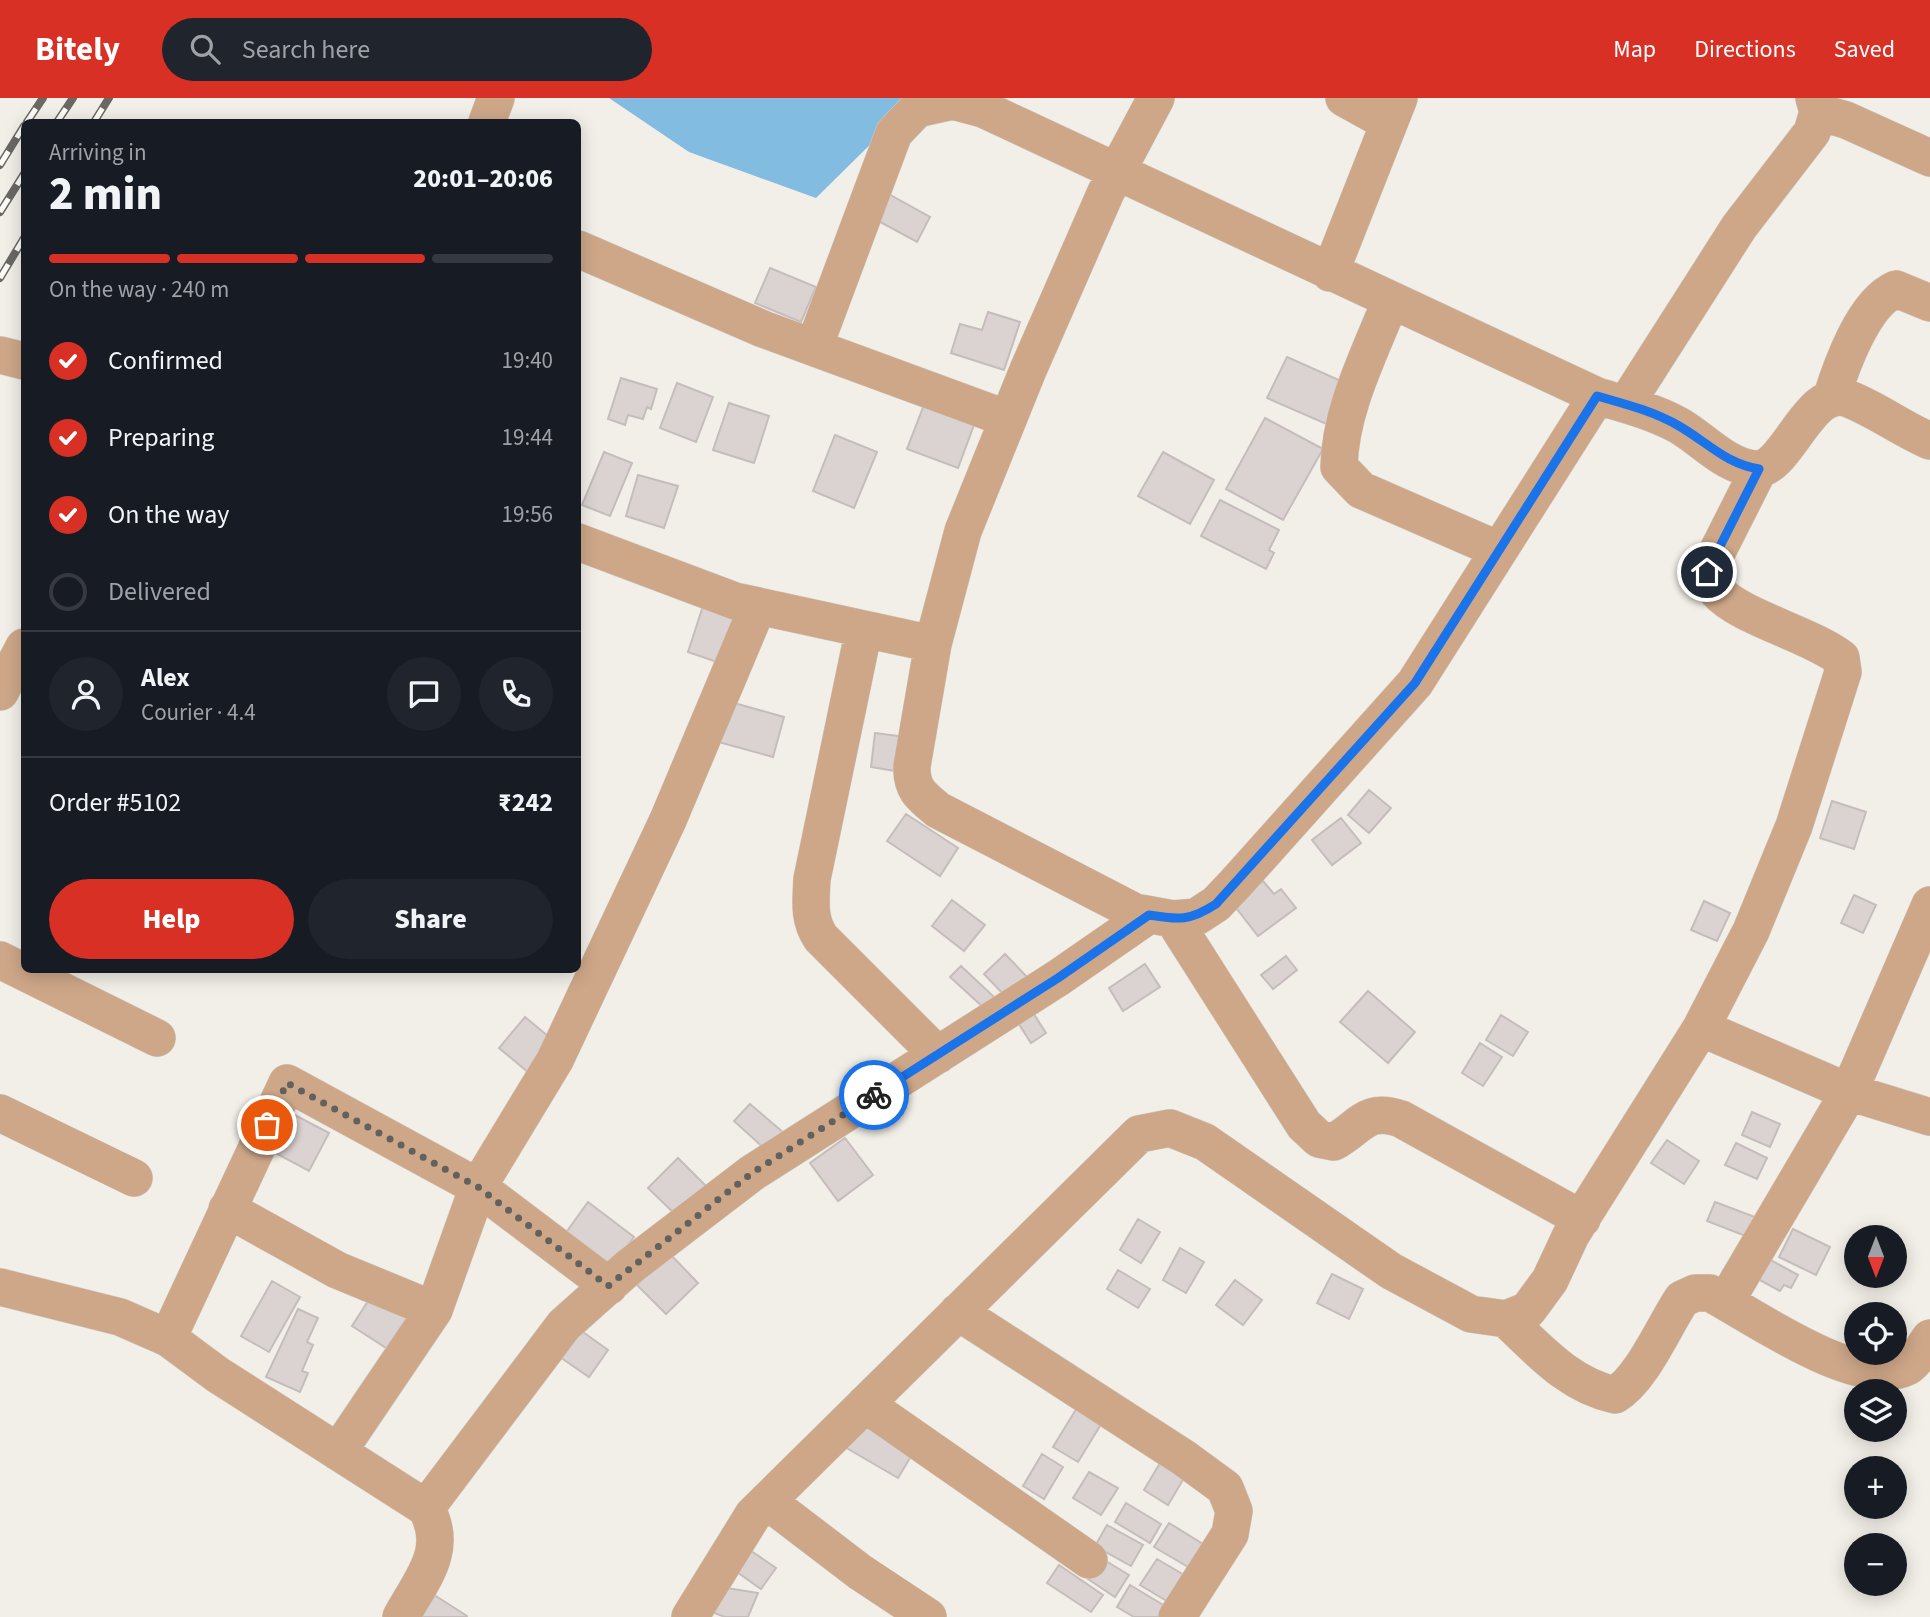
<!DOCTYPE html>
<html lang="en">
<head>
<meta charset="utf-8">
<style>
  :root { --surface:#171b24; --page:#20242c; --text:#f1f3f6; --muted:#9ea1a6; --line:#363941; --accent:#d93025 }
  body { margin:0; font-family:"Source Sans 3",sans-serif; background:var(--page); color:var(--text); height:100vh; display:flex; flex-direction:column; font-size:26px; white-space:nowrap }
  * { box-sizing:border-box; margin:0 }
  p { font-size:23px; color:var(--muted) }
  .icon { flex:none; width:38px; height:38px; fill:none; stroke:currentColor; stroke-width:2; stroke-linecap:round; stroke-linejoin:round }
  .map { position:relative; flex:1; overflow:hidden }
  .sheet { position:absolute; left:21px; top:21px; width:560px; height:854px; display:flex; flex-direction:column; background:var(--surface); border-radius:10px; box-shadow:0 4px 18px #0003 }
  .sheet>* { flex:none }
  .needle { width:46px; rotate:180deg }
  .tools { position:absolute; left:1844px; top:1127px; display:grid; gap:14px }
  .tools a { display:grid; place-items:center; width:63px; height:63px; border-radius:50%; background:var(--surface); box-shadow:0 4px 18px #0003; font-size:35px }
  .pin { position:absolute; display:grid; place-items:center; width:60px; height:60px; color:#fff; margin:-30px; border:4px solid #fff; border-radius:50%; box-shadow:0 2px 7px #0007 }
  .courier { position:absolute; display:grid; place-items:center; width:70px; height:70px; margin:-35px; border:5px solid #1a73e8; border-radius:50%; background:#fff; color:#222; box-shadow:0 2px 9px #0007 }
  .overview em { font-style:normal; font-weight:800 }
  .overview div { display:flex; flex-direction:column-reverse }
  .overview { display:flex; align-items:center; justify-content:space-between; height:119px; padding:0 28px }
  h1 { font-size:46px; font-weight:800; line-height:52px }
  .bar { display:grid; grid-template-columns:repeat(4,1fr); gap:10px 7px; align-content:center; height:84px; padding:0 28px }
  .bar i { height:9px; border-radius:5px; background:var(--line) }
  .bar .selected { background:var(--accent) }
  .bar p { grid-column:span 4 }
  .line { display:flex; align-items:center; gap:18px; padding:0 28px; border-top:2px solid var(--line) }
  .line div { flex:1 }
  .round { display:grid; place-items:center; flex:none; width:74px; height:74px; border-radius:37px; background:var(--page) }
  ol { padding:0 28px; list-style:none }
  li { display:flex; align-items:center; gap:21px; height:77px }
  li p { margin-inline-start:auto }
  li .icon { padding:7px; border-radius:50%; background:var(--accent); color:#fff; stroke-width:4 }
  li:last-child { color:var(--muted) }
  li i { width:38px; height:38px; border:4px solid var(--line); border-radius:50% }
  .primary-button { display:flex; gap:14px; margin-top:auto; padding:14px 28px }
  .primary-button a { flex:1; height:80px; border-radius:42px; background:var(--accent); color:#fff; font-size:28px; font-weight:800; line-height:80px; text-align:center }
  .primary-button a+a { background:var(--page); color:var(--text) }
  header { display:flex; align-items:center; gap:42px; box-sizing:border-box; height:98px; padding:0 35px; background:var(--accent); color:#fff }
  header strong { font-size:33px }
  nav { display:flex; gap:38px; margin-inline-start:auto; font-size:24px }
  .search { width:490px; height:63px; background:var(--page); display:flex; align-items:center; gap:18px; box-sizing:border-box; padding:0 24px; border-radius:38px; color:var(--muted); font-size:26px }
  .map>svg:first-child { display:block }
</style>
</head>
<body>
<header>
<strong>Bitely</strong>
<div class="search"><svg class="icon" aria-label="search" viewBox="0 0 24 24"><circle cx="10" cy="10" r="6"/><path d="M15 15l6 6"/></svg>Search here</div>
<nav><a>Map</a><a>Directions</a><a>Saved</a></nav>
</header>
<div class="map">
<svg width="1930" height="1519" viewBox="0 0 1930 1519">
  <rect width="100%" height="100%" fill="#f2efe8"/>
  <path fill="#83bce1" d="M609,0H902L893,24L816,100L689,54Z"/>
  <path fill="#dbd3d2" stroke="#c5bcbc" stroke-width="2" d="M885,94L930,119L917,144L871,119Z
    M770,170L816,189L801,224L755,205Z
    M988,214L1020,224L1004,272L951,255L960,226L982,232Z
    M1287,259L1350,287L1331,328L1267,300Z
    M621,280L657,291L651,311L647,309L643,321L628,317L625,327L608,321Z
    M677,285L713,299L696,344L660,330Z
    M927,299L977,319L958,370L907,351Z
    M729,305L769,318L754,365L713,352Z
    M1265,320L1323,351L1283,422L1226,391Z
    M835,337L877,354L854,410L813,393Z
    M604,354L632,365L610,418L582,407Z
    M1163,354L1214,382L1190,426L1138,398Z
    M638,377L678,388L664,430L626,418Z
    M1220,402L1279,432L1269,452L1274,455L1266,471L1201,438Z
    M703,508L742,521L726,567L688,554Z
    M727,603L784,619L773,659L715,643Z
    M875,635L899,638L895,673L871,669Z
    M1369,692L1391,710L1369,735L1348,717Z
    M1832,703L1866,714L1854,751L1820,740Z
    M906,716L958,750L940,778L887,743Z
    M1341,720L1361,745L1332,767L1312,742Z
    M1263,783L1274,796L1281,791L1296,810L1258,838L1233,806Z
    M1854,797L1876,807L1863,835L1841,825Z
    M952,802L985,827L964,853L932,828Z
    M1704,803L1730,815L1717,843L1691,832Z
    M1005,856L1029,881L1008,901L984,876Z
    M1286,858L1297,872L1273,891L1261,877Z
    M1145,866L1160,889L1123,913L1109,890Z
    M961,868L994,899L984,910L950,879Z
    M1368,893L1415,934L1388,965L1340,924Z
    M1028,907L1046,935L1031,945L1013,917Z
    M1501,917L1528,934L1513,958L1486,942Z
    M525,919L555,944L529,975L499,950Z
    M1480,945L1502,959L1483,988L1462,975Z
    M750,1006L784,1035L767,1053L734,1023Z
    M1752,1014L1780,1026L1770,1049L1742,1037Z
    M291,1015L329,1035L309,1073L270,1052Z
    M845,1040L873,1077L838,1103L810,1065Z
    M1667,1042L1699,1063L1684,1086L1651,1065Z
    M1736,1045L1767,1060L1757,1081L1725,1067Z
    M678,1060L708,1090L678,1119L648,1090Z
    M588,1104L634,1139L611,1170L565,1136Z
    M1715,1104L1755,1119L1748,1139L1707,1123Z
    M1138,1121L1160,1134L1141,1165L1120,1152Z
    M1793,1131L1830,1149L1816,1177L1779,1159Z
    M1180,1150L1204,1164L1186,1195L1163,1182Z
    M669,1155L698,1185L666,1216L637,1187Z
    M1758,1155L1798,1177L1791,1190L1784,1187L1780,1193L1747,1175Z
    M1118,1172L1150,1191L1138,1210L1107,1191Z
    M1332,1176L1363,1191L1349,1221L1317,1205Z
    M1235,1182L1262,1202L1243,1227L1216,1207Z
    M272,1183L300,1199L269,1254L241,1238Z
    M372,1197L414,1224L394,1255L352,1228Z
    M298,1211L318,1220L307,1244L313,1247L302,1273L308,1275L300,1294L266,1279Z
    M576,1229L608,1252L589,1279L557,1257Z
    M1078,1308L1103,1323L1078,1364L1053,1349Z
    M858,1322L913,1355L898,1380L843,1348Z
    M1042,1356L1063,1369L1044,1401L1023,1388Z
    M1163,1360L1187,1375L1168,1407L1144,1392Z
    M1089,1374L1118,1390L1101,1417L1073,1400Z
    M1126,1405L1161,1426L1150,1445L1115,1424Z
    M1169,1425L1203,1446L1188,1469L1154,1449Z
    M1107,1427L1143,1447L1131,1468L1095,1448Z
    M741,1446L776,1470L761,1491L727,1467Z
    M1101,1460L1129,1477L1115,1499L1088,1481Z
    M1157,1461L1191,1481L1175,1508L1140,1487Z
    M1059,1467L1103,1497L1091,1514L1047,1485Z
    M1130,1487L1170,1511L1165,1519H1134L1117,1509Z
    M721,1489L758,1495L748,1519H725L709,1513Z
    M428,1493L467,1518V1519H411Z"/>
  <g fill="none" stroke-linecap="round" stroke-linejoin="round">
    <g stroke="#cfccc6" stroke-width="38">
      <path id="minor" d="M1156,0L1106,94L1028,272L963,433L933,546L912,668C911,691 921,698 938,712L1135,814L1173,821L1196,819L1216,806L1236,785L1415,585L1597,298
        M1344,0L1389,25
        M1818,14L1846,22L1930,60
        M487,24L496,0
        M578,151L763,231L1008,321
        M1330,175L1399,0
        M1390,204C1369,257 1340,312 1339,369L1361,392L1499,452
        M814,249L894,35L917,11L953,3L983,11L1597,298C1624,306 1652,313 1678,327C1703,341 1726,369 1756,371C1788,372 1809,285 1849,301C1877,312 1902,331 1930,343
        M0,257L24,263
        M1831,301C1841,269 1863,205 1896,191L1930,205
        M1626,306L1739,129L1812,34L1818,14L1814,0
        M578,444L735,503L933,546
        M864,531L812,781C811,803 808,821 821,840L938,957
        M0,594L24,549
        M1173,821L1304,1027L1319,1041L1334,1044C1362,1028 1366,1009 1401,1021L1582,1121
        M0,862L157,940
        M1701,930L1849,994L1930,1019
        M0,1015L134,1080
        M227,1111L337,1172L434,1212
        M0,1189L120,1219L168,1240L218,1277L426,1410C450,1452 421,1482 401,1519
        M1726,1203L1849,994L1930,807
        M958,1214L1184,1360L1225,1390L1234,1413L1230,1436L1177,1519
        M1506,1221C1539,1252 1569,1287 1615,1297C1642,1281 1664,1228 1682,1201L1695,1195H1710C1753,1218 1859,1293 1907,1269C1916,1264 1924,1248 1930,1240
        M168,1240L287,985L478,1089L609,1188
        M865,1306L1089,1462
        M338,1354L434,1212L478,1089L555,962L668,722L758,508
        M767,1403L860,1474L928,1519
        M426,1410L564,1227L629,1169L752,1075L1058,880L1149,817
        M690,1519L753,1417L1139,1036L1170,1030L1205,1044L1391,1173L1471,1216L1506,1221L1528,1212L1550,1182L1571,1137L1701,930L1751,833L1794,728L1843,574L1841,560C1810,536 1739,519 1717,493C1712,488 1710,480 1707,474L1759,371"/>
    </g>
    <use href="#minor" stroke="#cea788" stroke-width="37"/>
    <g stroke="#696864" stroke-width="8">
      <path id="rail" d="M27,24L43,0
        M57,24L73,0
        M94,24L109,0
        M0,67L24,28
        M0,114L24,76
        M0,180L24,140"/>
    </g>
    <use href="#rail" stroke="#fffdf8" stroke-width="5" stroke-dasharray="16" stroke-linecap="butt"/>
  </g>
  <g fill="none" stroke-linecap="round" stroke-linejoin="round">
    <path stroke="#63615e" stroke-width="7" stroke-dasharray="0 12.6" d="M267,1027L287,985L478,1089L608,1188L752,1075L874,997"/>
    <path stroke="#1a73e8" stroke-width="9" d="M874,997L1058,880L1149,817C1179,822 1190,823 1216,806L1415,585L1597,298C1625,306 1653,313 1679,328C1707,344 1726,366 1759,371L1707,474"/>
  </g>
</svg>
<div class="tools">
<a><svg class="needle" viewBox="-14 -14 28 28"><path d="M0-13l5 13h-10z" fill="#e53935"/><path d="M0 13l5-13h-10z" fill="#9ea1a6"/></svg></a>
<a><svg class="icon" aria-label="locate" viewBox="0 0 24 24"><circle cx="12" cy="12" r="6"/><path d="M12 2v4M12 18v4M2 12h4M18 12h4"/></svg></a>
<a><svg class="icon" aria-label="layers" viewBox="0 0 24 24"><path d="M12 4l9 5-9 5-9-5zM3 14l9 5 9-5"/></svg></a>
<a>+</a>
<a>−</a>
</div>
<div class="pin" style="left:267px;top:1027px;background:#ea580c"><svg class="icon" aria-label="bag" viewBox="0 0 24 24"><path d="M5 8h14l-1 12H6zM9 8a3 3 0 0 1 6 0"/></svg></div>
<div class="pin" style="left:1707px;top:474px;background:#1f2937"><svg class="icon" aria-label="home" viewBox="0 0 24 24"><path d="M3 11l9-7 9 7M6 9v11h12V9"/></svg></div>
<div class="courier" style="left:874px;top:997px"><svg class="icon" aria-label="bike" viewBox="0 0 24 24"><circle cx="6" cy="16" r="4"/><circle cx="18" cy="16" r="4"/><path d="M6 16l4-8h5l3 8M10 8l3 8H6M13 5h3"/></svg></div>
<section class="sheet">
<div class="overview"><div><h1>2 min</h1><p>Arriving in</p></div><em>20:01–20:06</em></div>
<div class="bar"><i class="selected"></i><i class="selected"></i><i class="selected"></i><i></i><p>On the way · 240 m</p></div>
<ol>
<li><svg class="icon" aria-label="check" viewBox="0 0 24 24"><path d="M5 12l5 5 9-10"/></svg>Confirmed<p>19:40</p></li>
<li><svg class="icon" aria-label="check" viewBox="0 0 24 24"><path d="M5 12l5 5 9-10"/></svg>Preparing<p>19:44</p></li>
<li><svg class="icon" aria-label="check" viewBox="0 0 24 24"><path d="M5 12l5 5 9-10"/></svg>On the way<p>19:56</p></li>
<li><i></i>Delivered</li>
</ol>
<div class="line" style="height:126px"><a class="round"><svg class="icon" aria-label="person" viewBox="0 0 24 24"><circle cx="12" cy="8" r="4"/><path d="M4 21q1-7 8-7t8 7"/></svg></a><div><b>Alex</b><p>Courier · 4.4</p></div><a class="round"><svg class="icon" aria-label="chat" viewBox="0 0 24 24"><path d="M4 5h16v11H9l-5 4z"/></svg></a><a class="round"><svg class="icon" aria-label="phone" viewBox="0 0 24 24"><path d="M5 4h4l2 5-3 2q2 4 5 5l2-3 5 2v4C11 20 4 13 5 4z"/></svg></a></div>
<div class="line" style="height:91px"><div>Order #5102</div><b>₹242</b></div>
<div class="primary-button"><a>Help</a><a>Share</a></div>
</section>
</div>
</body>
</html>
